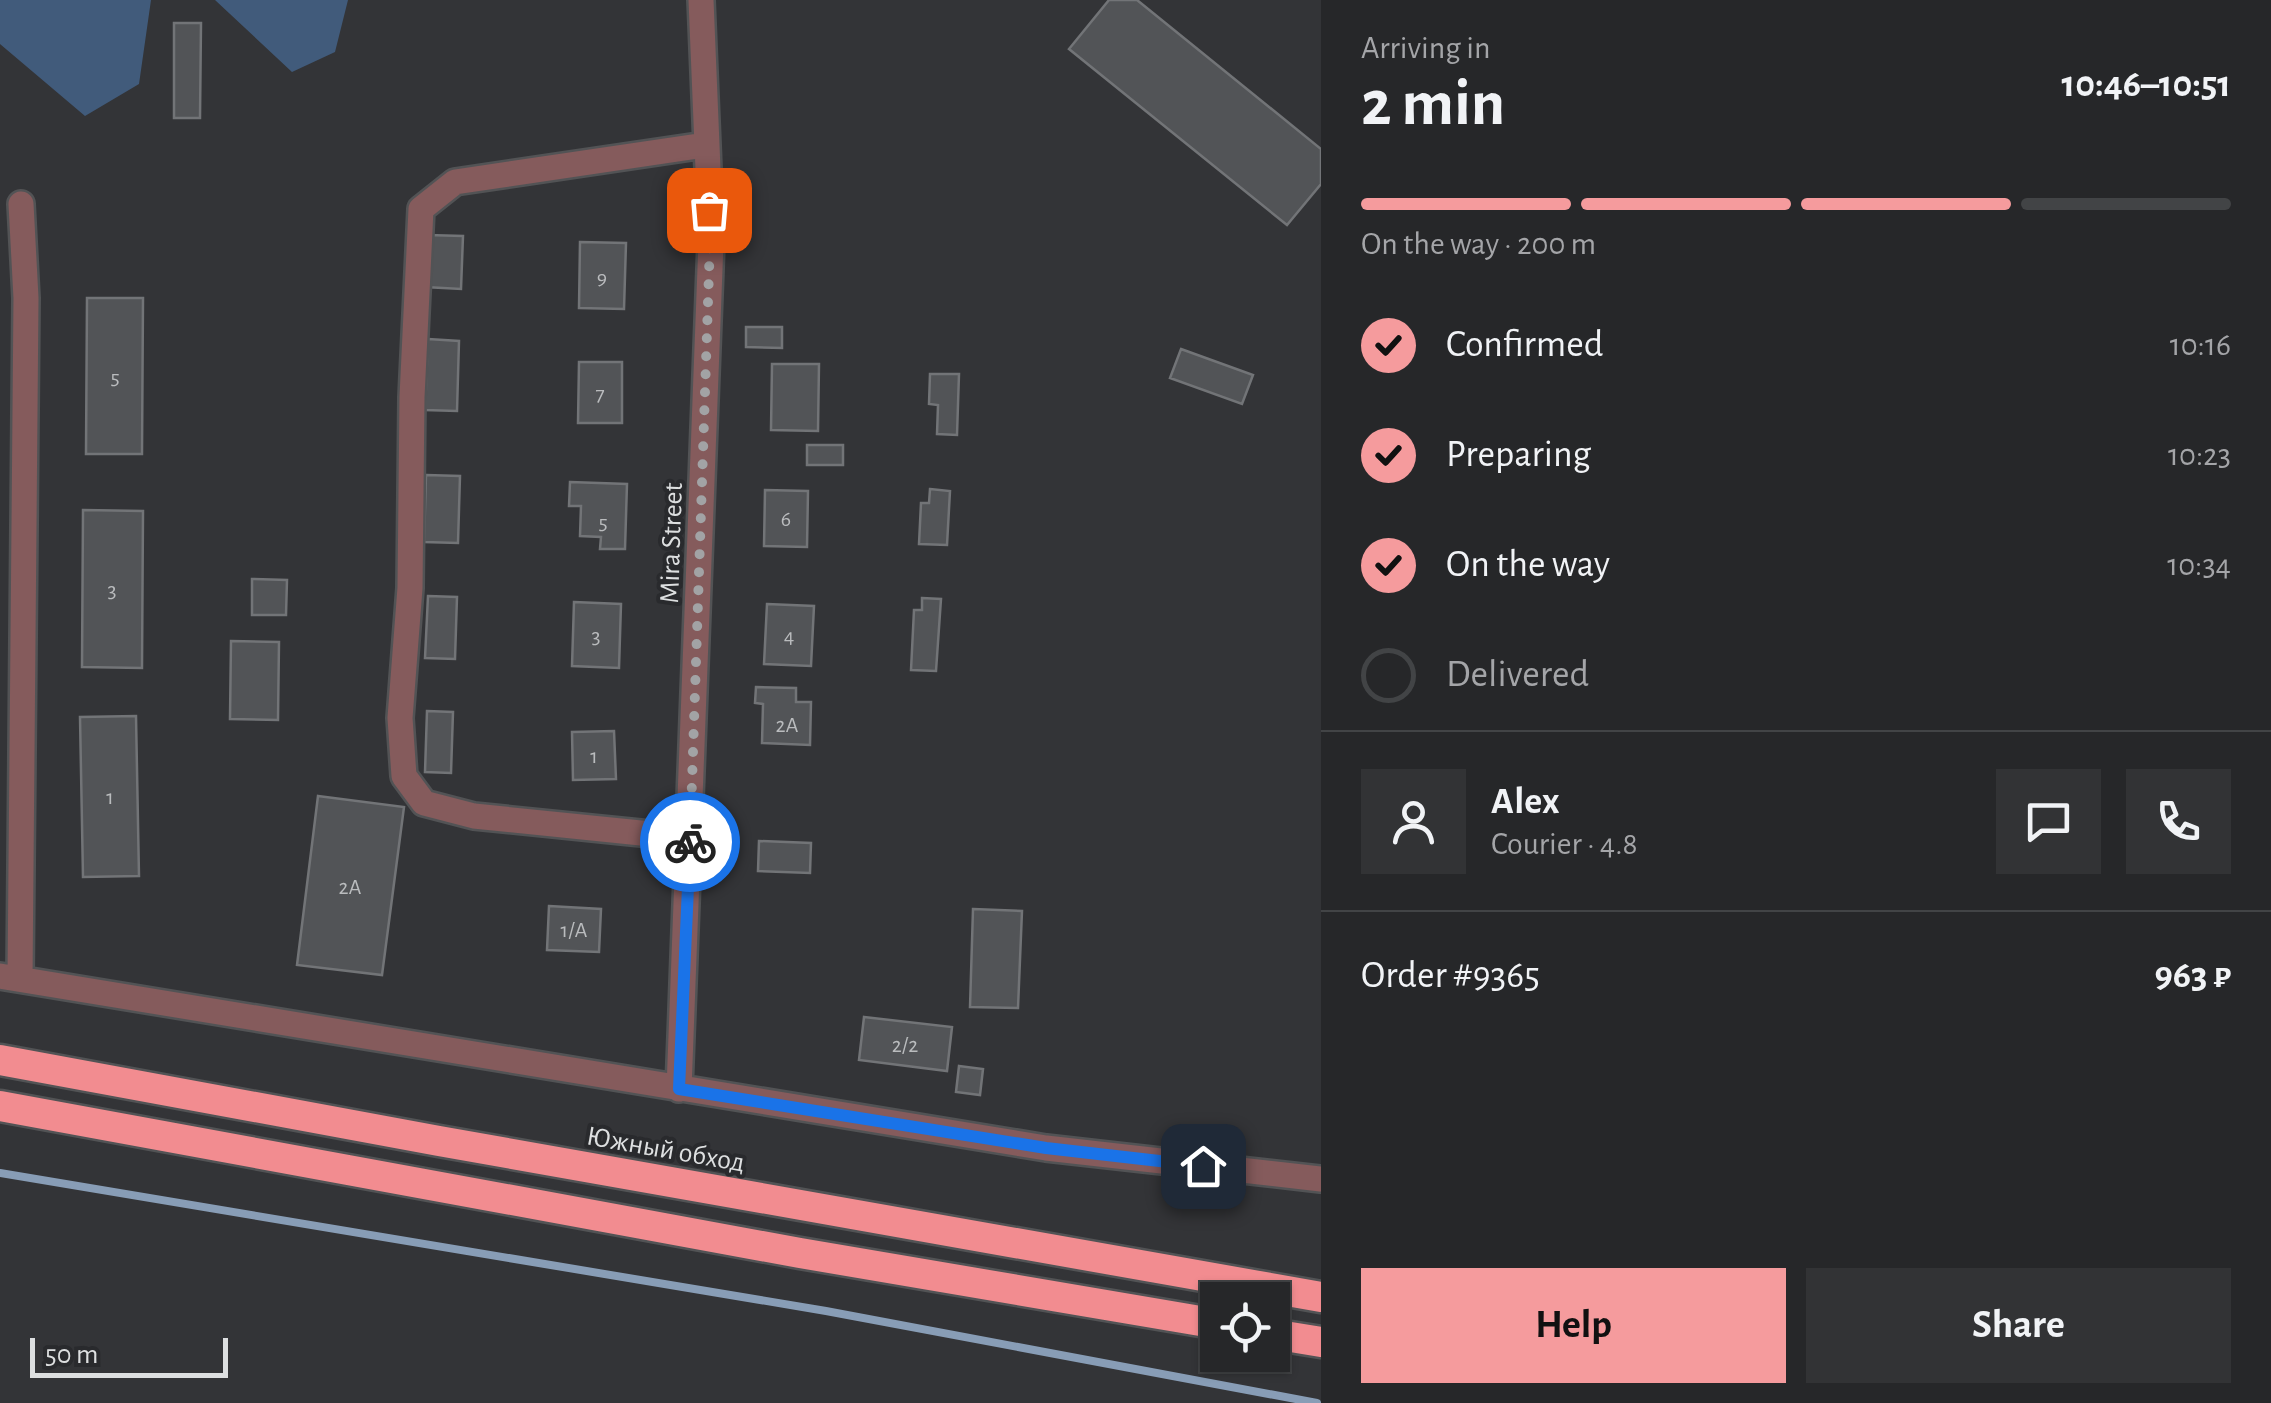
<!DOCTYPE html>
<html lang="en">
<head>
<meta charset="utf-8">
<style>
  :root { --surface:#262729; --page:#323335; --text:#f1f3f6; --muted:#a4a5a8; --line:#424446; --accent:#f59b9d }
  body { margin:0; font-family:"Alegreya Sans",sans-serif; background:var(--page); color:var(--text); height:100vh; display:flex; flex-direction:column; font-size:38px; white-space:nowrap }
  * { box-sizing:border-box; margin:0 }
  p { font-size:32px; color:var(--muted) }
  .icon { flex:none; width:55px; height:55px; fill:none; stroke:currentColor; stroke-width:2; stroke-linecap:round; stroke-linejoin:round }
  .map { position:relative; flex:1; overflow:hidden }
  .side { display:flex; flex-direction:column; background:var(--surface); width:950px }
  .side>* { flex:none }
  .fabs { position:absolute; left:1200px; top:1282px; display:grid; gap:20px }
  .fabs a { display:grid; place-items:center; width:90px; height:90px; border-radius:0px; background:var(--surface); box-shadow:0 2px 8px #0004,0 0 0 2px var(--line); font-size:50px }
  .scale { position:absolute; left:30px; bottom:25px; width:198px; box-sizing:border-box; padding-left:10px; border:5px solid #dddfe0; border-top:0; font-size:28px; line-height:35px; white-space:nowrap; color:#dddfe0; -webkit-text-stroke:8px #292a2d; paint-order:stroke }
  .pin { position:absolute; display:grid; place-items:center; width:85px; height:85px; color:#fff; margin:-42px; border-radius:20px; box-shadow:0 5px 15px #0006 }
  .courier { position:absolute; display:grid; place-items:center; width:100px; height:100px; margin:-50px; border:8px solid #1a73e8; border-radius:50%; background:#fff; color:#222; box-shadow:0 2px 12px #0007 }
  .head em { font-style:normal; font-weight:700 }
  .head div { display:flex; flex-direction:column-reverse }
  .head { display:flex; align-items:center; justify-content:space-between; height:170px; padding:0 40px }
  h1 { font-size:65px; font-weight:700; line-height:75px }
  .bar { display:grid; grid-template-columns:repeat(4,1fr); gap:15px 10px; align-content:center; height:120px; padding:0 40px }
  .bar i { height:12px; border-radius:8px; background:var(--line) }
  .bar .current { background:var(--accent) }
  .bar p { grid-column:span 4 }
  .line { display:flex; align-items:center; gap:25px; padding:0 40px; border-top:2px solid var(--line) }
  .line div { flex:1 }
  .round { display:grid; place-items:center; flex:none; width:105px; height:105px; border-radius:0px; background:var(--page) }
  ol { padding:0 40px; list-style:none }
  li { display:flex; align-items:center; gap:30px; height:110px }
  li p { margin-inline-start:auto }
  li .icon { padding:10px; border-radius:50%; background:var(--accent); color:#111; stroke-width:4 }
  li:last-child { color:var(--muted) }
  li i { width:55px; height:55px; border:5px solid var(--line); border-radius:50% }
  .primary-button { display:flex; gap:20px; margin-top:auto; padding:20px 40px }
  .primary-button a { flex:1; height:115px; border-radius:0px; background:var(--accent); color:#111; font-size:40px; font-weight:700; line-height:115px; text-align:center }
  .primary-button a+a { background:var(--page); color:var(--text) }
  main { display:flex; flex:1; min-height:0 }
  .map>svg:first-child { display:block }
</style>
</head>
<body>
<main>
<div class="map">
<svg width="1321" height="1403" viewBox="0 0 1321 1403">
  <rect width="100%" height="100%" fill="#333437"/>
  <path fill="#415b7b" d="M0,0H151L139,84L85,116L0,44Z
    M215,0H348L335,52L292,72Z"/>
  <g fill="none" stroke-linecap="round" stroke-linejoin="round">
    <path stroke="#889db6" stroke-width="8" d="M0,1173L826,1311L1317,1403"/>
  </g>
  <path fill="#525457" stroke="#727477" stroke-width="2.5" d="M1109,0H1137L1321,149V184L1287,225L1069,49Z
    M174,23H201L200,118H174Z
    M427,235L463,236L461,289L425,287Z
    M580,242L626,243L624,309L579,308Z
    M87,298H143L142,454H86Z
    M746,327H782V348L746,347Z
    M428,339L459,341L457,411L425,410Z
    M1181,349L1253,375L1242,404L1170,378Z
    M579,362H622V423H578Z
    M772,364H819L818,431L771,430Z
    M930,374H959L957,435L937,434L938,405L929,404Z
    M807,445H843V465H807Z
    M426,475L460,476L458,543L424,542Z
    M570,482L627,484L625,549H600L601,537L580,536L581,506H569Z
    M930,489L950,491L947,545L919,544L921,503H929Z
    M765,490L808,491L807,547L764,546Z
    M83,510L143,511L142,668L82,667Z
    M252,579L287,580L286,615H252Z
    M428,596L457,597L455,659L425,658Z
    M922,598L941,599L936,671L911,670L914,610H922Z
    M574,602L621,604L619,668L572,666Z
    M767,604L814,606L811,666L764,664Z
    M231,641L279,642L278,720L230,719Z
    M756,687L796,688V702H811L810,745L762,743L763,704L755,703Z
    M427,711L453,712L451,773L425,772Z
    M136,716L139,876L83,877L80,717Z
    M614,731L616,779L573,780L572,732Z
    M318,796L404,807L382,975L297,965Z
    M759,841L811,843L810,873L758,871Z
    M549,906L601,909L599,952L547,950Z
    M973,909L1022,911L1018,1008L970,1007Z
    M864,1017L952,1027L947,1071L859,1060Z
    M959,1066L983,1069L980,1095L956,1092Z"/>
  <g fill="none" stroke-linecap="round" stroke-linejoin="round">
    <g stroke="#525355" stroke-width="30">
      <path id="minor" d="M690,838L474,816L424,803L404,776L400,718L410,588L412,397L421,209L455,182L705,145
        M0,976L1046,1148L1321,1179
        M20,979L26,298L21,204
        M679,1089L711,242L701,0"/>
    </g>
    <g stroke="#525355" stroke-width="35">
      <path id="highway" d="M0,1060L439,1141L1321,1297
        M0,1106L800,1253L1218,1324
        M1272,1334L1321,1342"/>
    </g>
    <use href="#minor" stroke="#855b5c" stroke-width="25"/>
    <use href="#highway" stroke="#f28c90" stroke-width="30"/>
  </g>
  <g fill="none" stroke-linecap="round" stroke-linejoin="round">
    <path stroke="#a2a3a5" stroke-width="10" stroke-dasharray="0 18" d="M690,842L710,242L709,210"/>
    <path stroke="#1a73e8" stroke-width="12" d="M690,842L679,1089L1046,1148L1203,1166"/>
  </g>
  <g text-anchor="middle" stroke-width="8" stroke-linejoin="round" paint-order="stroke">
    <g font-size="22" fill="#babcbe">
      <text x="602" y="284">9</text>
      <text x="115" y="384">5</text>
      <text x="600" y="401">7</text>
      <text x="786" y="526">6</text>
      <text x="603" y="529">5</text>
      <text x="112" y="597">3</text>
      <text x="596" y="643">3</text>
      <text x="789" y="643">4</text>
      <text x="787" y="732">2А</text>
      <text x="594" y="763">1</text>
      <text x="110" y="804">1</text>
      <text x="350" y="894">2А</text>
      <text x="574" y="937">1/А</text>
      <text x="905" y="1052">2/2</text>
    </g>
    <g font-size="28" fill="#dddfe0" stroke="#292a2d">
      <text transform="translate(670 543) rotate(-88)" y="10">Mira Street</text>
      <text transform="translate(666 1148) rotate(10)" y="10">Южный обход</text>
    </g>
  </g>
</svg>
<div class="fabs">
<a><svg class="icon" aria-label="locate" viewBox="0 0 24 24"><circle cx="12" cy="12" r="6"/><path d="M12 2v4M12 18v4M2 12h4M18 12h4"/></svg></a>
</div>
<div class="scale">50 m</div>
<div class="pin" style="left:709px;top:210px;background:#ea580c"><svg class="icon" aria-label="bag" viewBox="0 0 24 24"><path d="M5 8h14l-1 12H6zM9 8a3 3 0 0 1 6 0"/></svg></div>
<div class="pin" style="left:1203px;top:1166px;background:#1f2937"><svg class="icon" aria-label="home" viewBox="0 0 24 24"><path d="M3 11l9-7 9 7M6 9v11h12V9"/></svg></div>
<div class="courier" style="left:690px;top:842px"><svg class="icon" aria-label="bike" viewBox="0 0 24 24"><circle cx="6" cy="16" r="4"/><circle cx="18" cy="16" r="4"/><path d="M6 16l4-8h5l3 8M10 8l3 8H6M13 5h3"/></svg></div>
</div>
<section class="side">
<div class="head"><div><h1>2 min</h1><p>Arriving in</p></div><em>10:46–10:51</em></div>
<div class="bar"><i class="current"></i><i class="current"></i><i class="current"></i><i></i><p>On the way · 200 m</p></div>
<ol>
<li><svg class="icon" aria-label="check" viewBox="0 0 24 24"><path d="M5 12l5 5 9-10"/></svg>Confirmed<p>10:16</p></li>
<li><svg class="icon" aria-label="check" viewBox="0 0 24 24"><path d="M5 12l5 5 9-10"/></svg>Preparing<p>10:23</p></li>
<li><svg class="icon" aria-label="check" viewBox="0 0 24 24"><path d="M5 12l5 5 9-10"/></svg>On the way<p>10:34</p></li>
<li><i></i>Delivered</li>
</ol>
<div class="line" style="height:180px"><a class="round"><svg class="icon" aria-label="person" viewBox="0 0 24 24"><circle cx="12" cy="8" r="4"/><path d="M4 21q1-7 8-7t8 7"/></svg></a><div><b>Alex</b><p>Courier · 4.8</p></div><a class="round"><svg class="icon" aria-label="chat" viewBox="0 0 24 24"><path d="M4 5h16v11H9l-5 4z"/></svg></a><a class="round"><svg class="icon" aria-label="phone" viewBox="0 0 24 24"><path d="M5 4h4l2 5-3 2q2 4 5 5l2-3 5 2v4C11 20 4 13 5 4z"/></svg></a></div>
<div class="line" style="height:130px"><div>Order #9365</div><b>963 ₽</b></div>
<div class="primary-button"><a>Help</a><a>Share</a></div>
</section>
</main>
</body>
</html>
